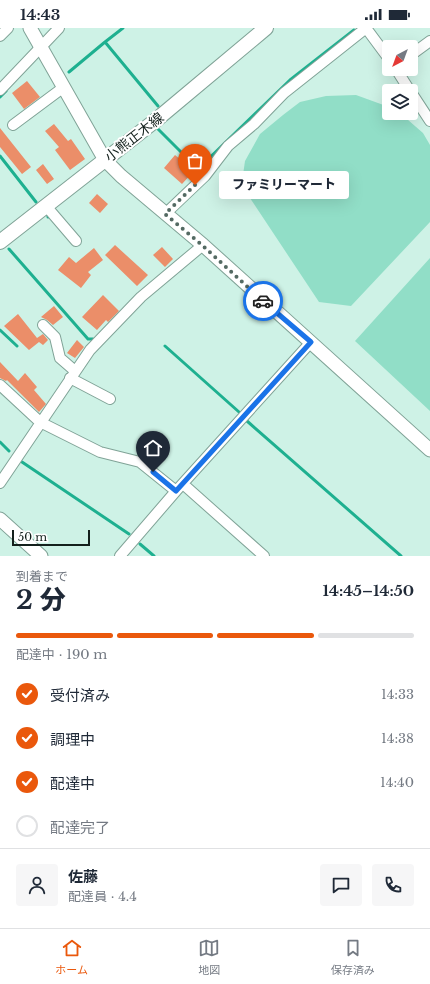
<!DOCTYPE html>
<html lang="ja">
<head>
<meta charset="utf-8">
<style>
  :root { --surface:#fff; --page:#f6f6f7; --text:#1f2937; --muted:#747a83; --line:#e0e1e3; --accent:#ea580c }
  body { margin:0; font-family:"Libre Baskerville","Noto Sans JP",serif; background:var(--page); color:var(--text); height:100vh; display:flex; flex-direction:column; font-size:15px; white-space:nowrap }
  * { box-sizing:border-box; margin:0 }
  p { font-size:13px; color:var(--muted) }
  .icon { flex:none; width:22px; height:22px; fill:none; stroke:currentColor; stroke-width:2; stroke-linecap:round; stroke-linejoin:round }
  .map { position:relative; height:528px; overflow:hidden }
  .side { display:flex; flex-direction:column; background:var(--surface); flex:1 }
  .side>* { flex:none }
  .needle { width:26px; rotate:221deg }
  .tools { position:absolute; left:382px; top:12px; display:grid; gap:8px }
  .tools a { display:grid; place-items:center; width:36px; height:36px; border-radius:4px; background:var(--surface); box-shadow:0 4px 16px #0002; font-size:20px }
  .scale { position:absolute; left:12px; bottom:10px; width:78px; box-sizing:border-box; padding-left:4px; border:2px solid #13201c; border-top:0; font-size:11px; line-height:14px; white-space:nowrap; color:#13201c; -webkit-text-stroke:3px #fff; paint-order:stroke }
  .pin { position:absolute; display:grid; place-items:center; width:34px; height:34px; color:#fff; margin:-41px -17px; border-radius:50% 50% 50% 0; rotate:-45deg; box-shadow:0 0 4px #0007 }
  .pin .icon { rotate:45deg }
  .courier { position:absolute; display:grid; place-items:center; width:40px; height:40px; margin:-20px; border:3px solid #1a73e8; border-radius:50%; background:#fff; color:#222; box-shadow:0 1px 5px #0007 }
  .bubble { position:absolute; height:28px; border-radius:4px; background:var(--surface); box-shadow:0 4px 16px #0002; font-size:13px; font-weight:800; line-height:28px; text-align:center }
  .head em { font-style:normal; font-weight:800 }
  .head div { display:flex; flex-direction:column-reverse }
  .head { display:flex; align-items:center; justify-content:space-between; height:68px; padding:0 16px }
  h1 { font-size:26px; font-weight:800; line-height:30px }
  .bar { display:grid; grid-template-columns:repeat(4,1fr); gap:6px 4px; align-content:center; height:48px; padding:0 16px }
  .bar i { height:5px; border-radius:3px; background:var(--line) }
  .bar .current { background:var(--accent) }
  .bar p { grid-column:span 4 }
  .line { display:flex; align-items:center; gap:10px; padding:0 16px; border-top:1px solid var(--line) }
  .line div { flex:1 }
  .round { display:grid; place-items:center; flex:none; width:42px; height:42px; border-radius:4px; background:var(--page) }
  ol { padding:0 16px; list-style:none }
  li { display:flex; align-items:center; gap:12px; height:44px }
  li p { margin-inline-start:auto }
  li .icon { padding:4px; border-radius:50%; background:var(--accent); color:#fff; stroke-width:4 }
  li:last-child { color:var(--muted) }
  li i { width:22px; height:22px; border:2px solid var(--line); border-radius:50% }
  .status { display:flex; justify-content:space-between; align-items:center; height:28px; padding:0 20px; background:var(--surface); direction:ltr }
  .status svg { height:11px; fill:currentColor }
  .tabs { display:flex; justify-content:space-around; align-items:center; height:56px; border-top:1px solid var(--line); background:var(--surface); font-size:11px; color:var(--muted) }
  .tabs a { display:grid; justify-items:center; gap:2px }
  .tabs .current { color:var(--accent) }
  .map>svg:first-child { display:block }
</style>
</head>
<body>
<div class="status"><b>14:43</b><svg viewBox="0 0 49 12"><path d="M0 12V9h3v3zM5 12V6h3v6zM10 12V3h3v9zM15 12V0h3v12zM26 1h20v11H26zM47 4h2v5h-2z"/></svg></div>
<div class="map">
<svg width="430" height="528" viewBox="0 0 430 528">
  <rect width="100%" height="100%" fill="#cef2e6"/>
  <path fill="#91dec7" d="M356,67L389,79V85H400L423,105L430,117V194L351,278L319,274L244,161L243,147L245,133L260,106L283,87L300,74L326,68Z
    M430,230V383L355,313Z"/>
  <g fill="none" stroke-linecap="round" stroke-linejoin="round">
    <path stroke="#1eb090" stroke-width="3" d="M105,14L123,0
      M69,44L105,14L158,78
      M0,69L6,63
      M157,100L198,141L290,52L354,2
      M0,128L36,174
      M48,188V189
      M9,221L88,311H93
      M0,302L17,318
      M165,318L239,384
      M247,393L401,528
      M0,414L9,423
      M22,434L129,506
      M140,516L154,528"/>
  </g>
  <path fill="#eb8e69" d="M27,53L40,69L24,81L12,65Z
    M54,96L68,113L71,111L85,131L70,142L55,122L59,119L45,103Z
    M0,100L31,139L22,146L0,119Z
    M175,127L194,143L182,156L164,140Z
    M43,136L54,151L47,156L36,142Z
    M97,166L108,176L100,185L89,175Z
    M115,217L148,247L137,258L105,227Z
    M162,219L173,231L165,239L153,227Z
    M94,220L103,232L88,244L91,247L81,260L58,242L69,229L76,235Z
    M103,267L119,283L108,294L106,292L97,302L82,289Z
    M54,278L63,289L53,297L47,292L41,289Z
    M18,286L37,310L43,306L48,312L43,317L39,314L29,322L4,298Z
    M77,312L84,319L75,330L67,325Z
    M0,334L18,353L25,345L37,359L34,362L46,376L39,384L7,352L6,353L0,350Z"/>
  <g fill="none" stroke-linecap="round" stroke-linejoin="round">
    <g stroke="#80a397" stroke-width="12">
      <path id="minor" d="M366,0L389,31
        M0,8L8,0
        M411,27L430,13
        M396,41L410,63
        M0,62L59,0
        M411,64L430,93
        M13,97L64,59
        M46,178L76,213
        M165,186L205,148L228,118L254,96L284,65L366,0
        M43,297L55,309L60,330L75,343
        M70,350L110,371
        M0,357L40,394L100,424L140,434L176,463
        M0,455L90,322L141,269L203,217
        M183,456L264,528
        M120,528L176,463L311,314"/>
    </g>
    <g stroke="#80a397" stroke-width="15">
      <path id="tertiary" d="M30,0L105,132L121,148L203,217L430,422
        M0,491L41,528"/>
    </g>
    <g stroke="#80a397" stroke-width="16">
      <path id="secondary" d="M0,214L156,92L266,0"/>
    </g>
    <use href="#minor" stroke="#fff" stroke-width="10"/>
    <use href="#tertiary" stroke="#fff" stroke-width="13"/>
    <use href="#secondary" stroke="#fff" stroke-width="14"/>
  </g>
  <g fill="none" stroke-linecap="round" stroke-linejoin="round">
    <path stroke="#546a63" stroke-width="4" stroke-dasharray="0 7.2" d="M195,157L165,186L202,217L263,273"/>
    <path stroke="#1a73e8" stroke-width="5" d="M153,444L176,463L311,314L263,273"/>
  </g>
  <g text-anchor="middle" stroke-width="4" stroke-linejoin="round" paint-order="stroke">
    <g font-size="14" fill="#13201c" stroke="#fff">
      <text transform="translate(134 109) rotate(-38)" y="5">小熊正木線</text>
    </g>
  </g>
</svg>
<div class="tools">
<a><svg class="needle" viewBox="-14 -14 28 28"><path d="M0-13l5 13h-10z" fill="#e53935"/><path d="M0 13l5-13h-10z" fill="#747a83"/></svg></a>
<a><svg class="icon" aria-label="layers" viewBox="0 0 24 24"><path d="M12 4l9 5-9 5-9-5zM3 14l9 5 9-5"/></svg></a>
</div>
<div class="scale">50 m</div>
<div class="pin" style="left:195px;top:157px;background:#ea580c"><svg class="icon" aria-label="bag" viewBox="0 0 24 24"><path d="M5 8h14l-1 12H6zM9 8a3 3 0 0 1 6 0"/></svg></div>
<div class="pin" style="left:153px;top:444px;background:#1f2937"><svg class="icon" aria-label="home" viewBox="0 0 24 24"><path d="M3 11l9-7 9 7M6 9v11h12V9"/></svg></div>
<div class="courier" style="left:263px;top:273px"><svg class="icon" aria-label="car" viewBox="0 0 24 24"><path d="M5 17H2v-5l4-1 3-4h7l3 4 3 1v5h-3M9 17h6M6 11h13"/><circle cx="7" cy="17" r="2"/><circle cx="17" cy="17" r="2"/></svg></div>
<div class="bubble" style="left:219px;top:143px;width:130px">ファミリーマート</div>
</div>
<section class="side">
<div class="head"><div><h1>2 分</h1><p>到着まで</p></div><em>14:45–14:50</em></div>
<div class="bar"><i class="current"></i><i class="current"></i><i class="current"></i><i></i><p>配達中 · 190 m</p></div>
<ol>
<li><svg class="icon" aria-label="check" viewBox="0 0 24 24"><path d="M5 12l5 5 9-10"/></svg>受付済み<p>14:33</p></li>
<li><svg class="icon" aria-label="check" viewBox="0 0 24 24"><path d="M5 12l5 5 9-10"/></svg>調理中<p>14:38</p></li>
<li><svg class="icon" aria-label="check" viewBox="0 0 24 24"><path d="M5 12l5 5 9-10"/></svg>配達中<p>14:40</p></li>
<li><i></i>配達完了</li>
</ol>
<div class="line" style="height:72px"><a class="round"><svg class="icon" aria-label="person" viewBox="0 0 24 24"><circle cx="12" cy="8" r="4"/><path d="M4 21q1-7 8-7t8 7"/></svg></a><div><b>佐藤</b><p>配達員 · 4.4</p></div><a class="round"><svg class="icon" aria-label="chat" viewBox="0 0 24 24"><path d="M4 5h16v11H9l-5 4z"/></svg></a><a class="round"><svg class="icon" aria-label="phone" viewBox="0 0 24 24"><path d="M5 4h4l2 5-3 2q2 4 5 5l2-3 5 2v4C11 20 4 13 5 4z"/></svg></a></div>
</section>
<nav class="tabs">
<a class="current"><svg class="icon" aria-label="home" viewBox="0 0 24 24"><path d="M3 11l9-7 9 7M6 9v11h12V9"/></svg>ホーム</a>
<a><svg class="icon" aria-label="map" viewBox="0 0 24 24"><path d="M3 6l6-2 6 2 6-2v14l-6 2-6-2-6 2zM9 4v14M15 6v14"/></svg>地図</a>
<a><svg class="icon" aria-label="saved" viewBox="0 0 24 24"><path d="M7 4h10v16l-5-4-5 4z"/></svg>保存済み</a>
</nav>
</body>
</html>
